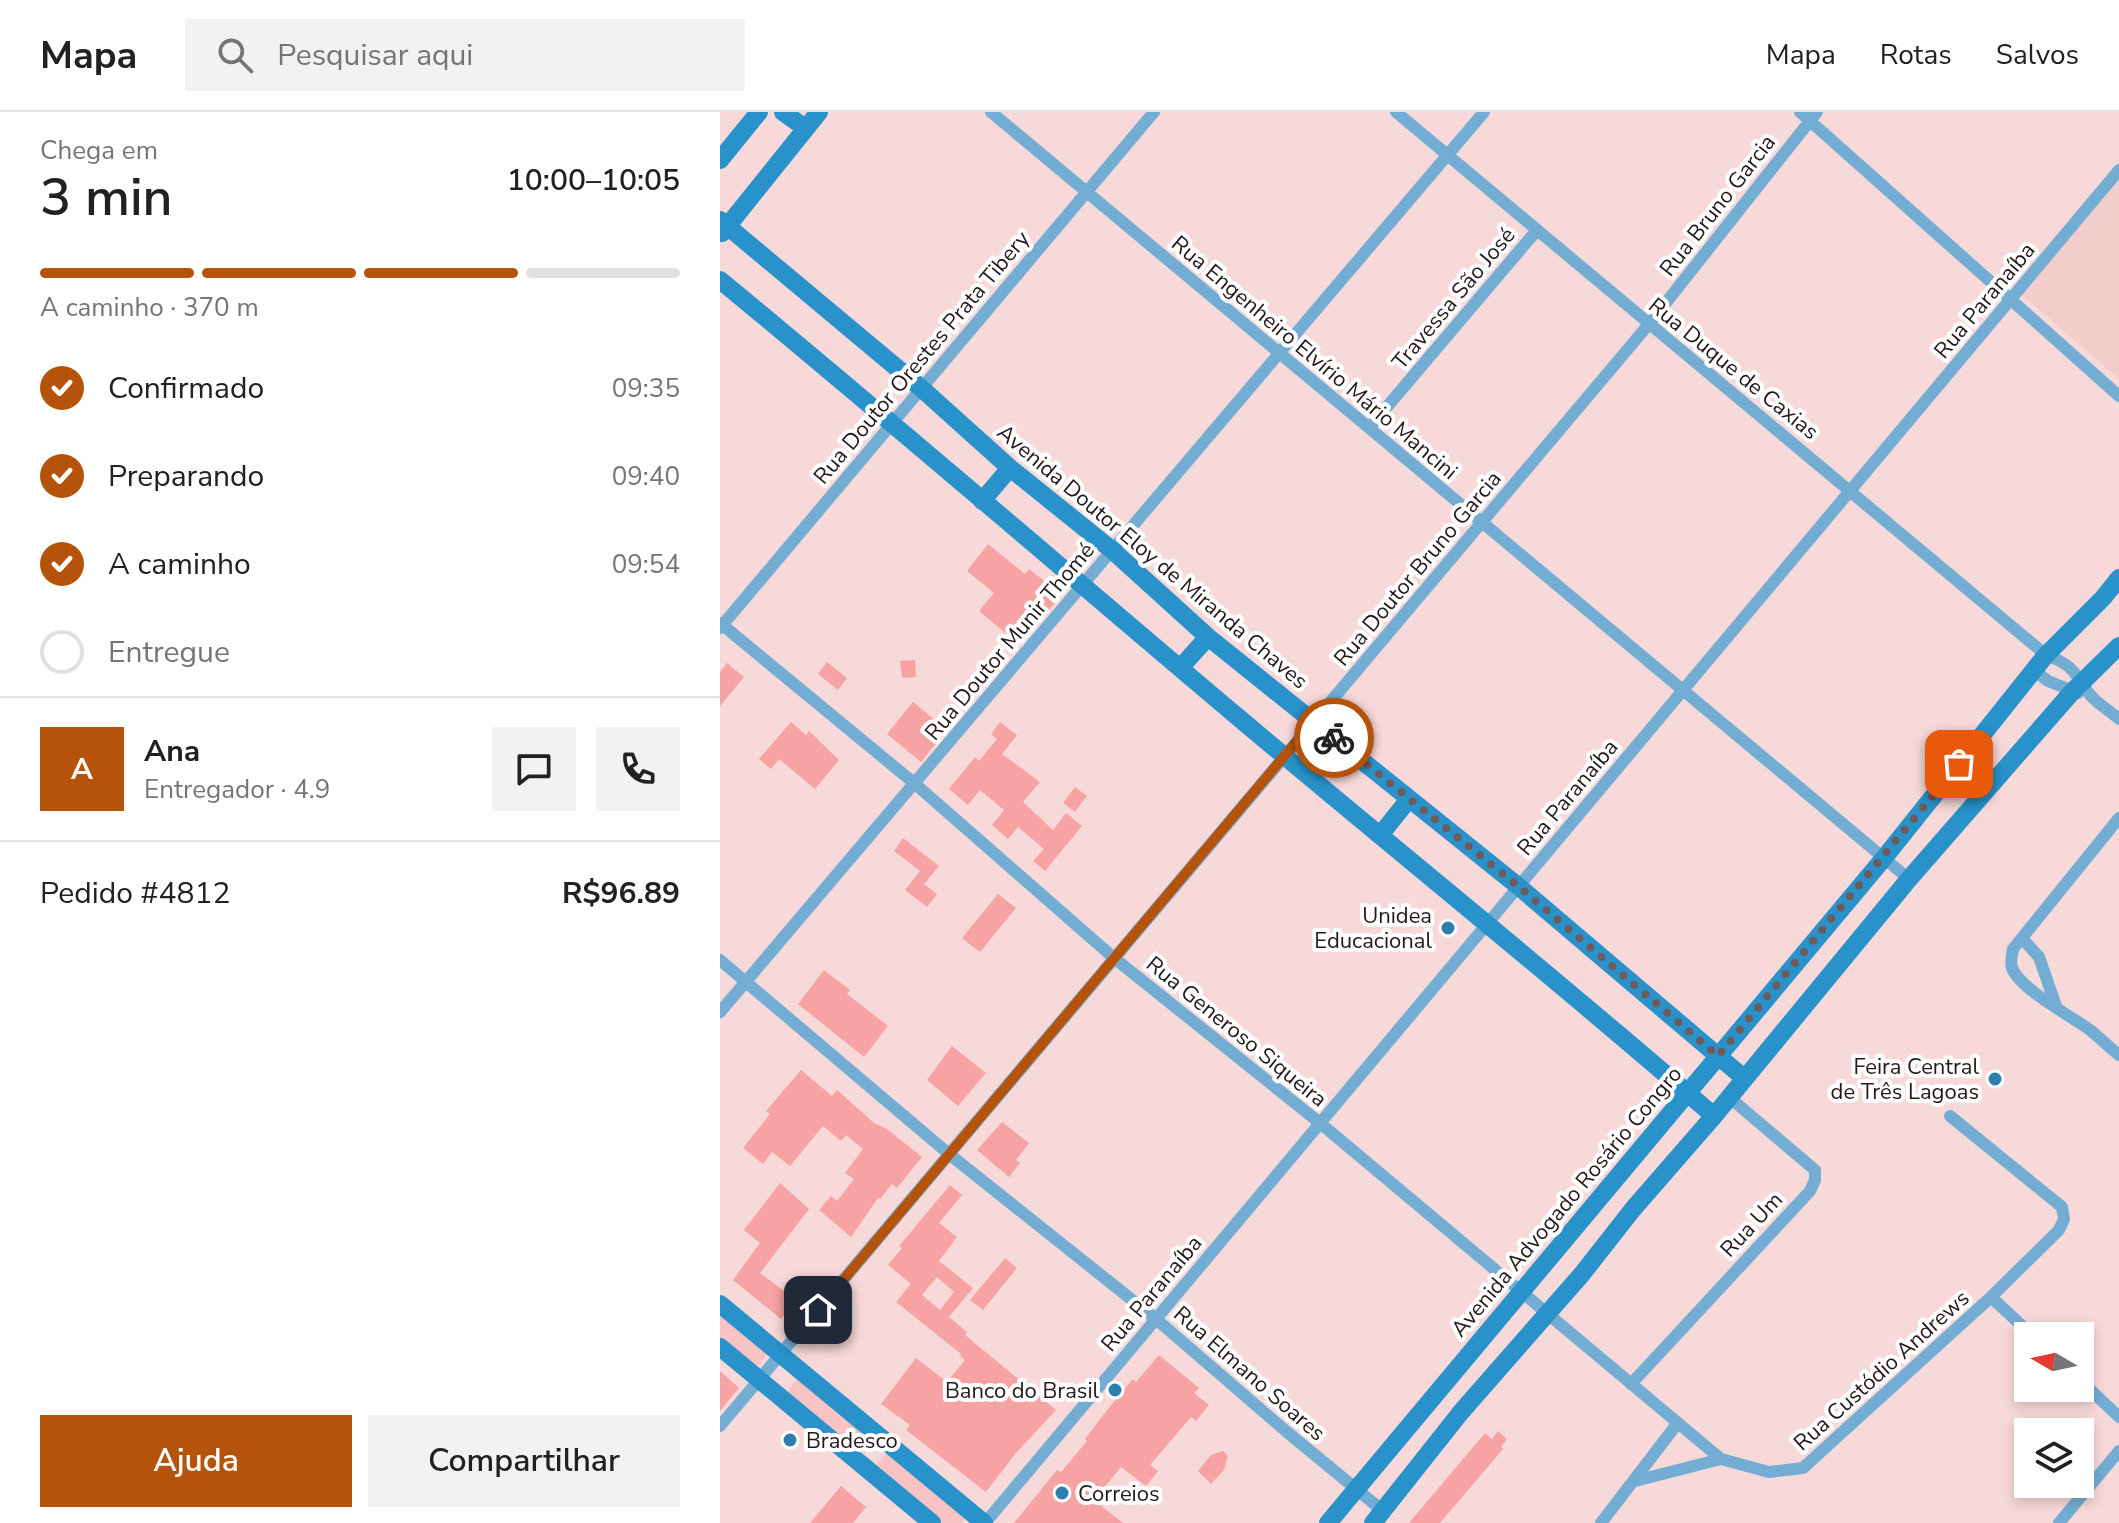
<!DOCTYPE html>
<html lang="pt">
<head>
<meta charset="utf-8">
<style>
  :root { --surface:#fff; --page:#f2f2f2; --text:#202124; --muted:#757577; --line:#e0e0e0; --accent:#b45309 }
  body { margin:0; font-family:"Nunito Sans",sans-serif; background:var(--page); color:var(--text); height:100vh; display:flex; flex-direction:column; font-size:30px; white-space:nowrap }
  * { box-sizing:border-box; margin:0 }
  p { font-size:26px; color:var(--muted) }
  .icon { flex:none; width:44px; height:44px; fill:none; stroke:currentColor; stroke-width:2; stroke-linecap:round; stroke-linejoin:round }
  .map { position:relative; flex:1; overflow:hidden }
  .panel { display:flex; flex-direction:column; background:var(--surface); width:720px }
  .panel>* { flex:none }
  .needle { width:52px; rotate:279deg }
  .controls { position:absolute; left:1294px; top:1210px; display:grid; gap:16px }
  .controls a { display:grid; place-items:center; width:80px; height:80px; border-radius:0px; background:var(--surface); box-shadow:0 4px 12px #0003; font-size:40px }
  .pin { position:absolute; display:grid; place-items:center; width:68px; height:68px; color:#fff; margin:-34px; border-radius:16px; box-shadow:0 4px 12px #0006 }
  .courier { position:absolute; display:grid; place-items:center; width:80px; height:80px; margin:-40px; border:6px solid #b45309; border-radius:50%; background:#fff; color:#222; box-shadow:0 2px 10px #0007 }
  .headline em { font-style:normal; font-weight:600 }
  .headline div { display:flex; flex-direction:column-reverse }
  .headline { display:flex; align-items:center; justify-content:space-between; height:136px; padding:0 40px }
  h1 { font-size:52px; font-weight:600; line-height:60px }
  .bar { display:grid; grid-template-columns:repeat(4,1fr); gap:12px 8px; align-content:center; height:96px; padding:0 40px }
  .bar i { height:10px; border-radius:6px; background:var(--line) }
  .bar .active { background:var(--accent) }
  .bar p { grid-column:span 4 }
  .line { display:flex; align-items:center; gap:20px; padding:0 40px; border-top:2px solid var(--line) }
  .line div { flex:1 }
  .round { display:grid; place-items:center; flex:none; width:84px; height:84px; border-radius:0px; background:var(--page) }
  ol { padding:0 40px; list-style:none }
  li { display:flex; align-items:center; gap:24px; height:88px }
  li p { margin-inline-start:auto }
  li .icon { padding:8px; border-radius:50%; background:var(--accent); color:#fff; stroke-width:4 }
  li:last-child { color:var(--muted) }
  li i { width:44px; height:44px; border:4px solid var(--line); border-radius:50% }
  .action { display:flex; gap:16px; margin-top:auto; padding:16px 40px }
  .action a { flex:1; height:92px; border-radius:0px; background:var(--accent); color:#fff; font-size:32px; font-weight:600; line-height:92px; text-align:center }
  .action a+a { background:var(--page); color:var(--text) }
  header { display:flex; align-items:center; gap:48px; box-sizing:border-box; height:112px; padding:0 40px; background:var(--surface); border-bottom:2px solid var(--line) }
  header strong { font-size:38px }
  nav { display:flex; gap:44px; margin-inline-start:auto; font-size:28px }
  .search { width:560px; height:72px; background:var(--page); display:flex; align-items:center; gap:20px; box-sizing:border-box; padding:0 28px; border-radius:0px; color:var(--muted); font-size:30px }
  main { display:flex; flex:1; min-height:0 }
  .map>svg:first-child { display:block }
</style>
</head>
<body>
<header>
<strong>Mapa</strong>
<div class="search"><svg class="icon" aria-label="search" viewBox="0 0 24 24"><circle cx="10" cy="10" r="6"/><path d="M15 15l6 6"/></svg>Pesquisar aqui</div>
<nav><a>Mapa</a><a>Rotas</a><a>Salvos</a></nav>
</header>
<main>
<section class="panel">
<div class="headline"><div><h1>3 min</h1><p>Chega em</p></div><em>10:00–10:05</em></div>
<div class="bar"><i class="active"></i><i class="active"></i><i class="active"></i><i></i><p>A caminho · 370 m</p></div>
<ol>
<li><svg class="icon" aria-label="check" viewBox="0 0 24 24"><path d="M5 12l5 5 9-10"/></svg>Confirmado<p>09:35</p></li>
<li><svg class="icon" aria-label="check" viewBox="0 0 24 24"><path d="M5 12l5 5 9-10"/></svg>Preparando<p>09:40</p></li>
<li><svg class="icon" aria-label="check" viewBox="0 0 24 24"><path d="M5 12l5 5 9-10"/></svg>A caminho<p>09:54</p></li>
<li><i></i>Entregue</li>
</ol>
<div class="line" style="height:144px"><b class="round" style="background:var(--accent);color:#fff">A</b><div><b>Ana</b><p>Entregador · 4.9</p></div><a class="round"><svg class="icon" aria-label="chat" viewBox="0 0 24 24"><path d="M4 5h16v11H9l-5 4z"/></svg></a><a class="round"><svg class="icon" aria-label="phone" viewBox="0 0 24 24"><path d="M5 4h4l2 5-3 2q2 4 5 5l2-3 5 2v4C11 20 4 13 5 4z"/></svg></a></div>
<div class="line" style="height:104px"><div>Pedido #4812</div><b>R$96.89</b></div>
<div class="action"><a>Ajuda</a><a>Compartilhar</a></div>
</section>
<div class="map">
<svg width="1399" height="1411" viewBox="0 0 1399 1411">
  <rect width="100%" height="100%" fill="#f8d9d9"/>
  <path fill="#f3cccc" d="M1399,64V267L1301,182Z"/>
  <path fill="#fac3c3" d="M0,1203L47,1242L34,1259L0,1231Z
    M77,1267L151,1328L138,1344L64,1283Z
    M168,1340L246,1406L242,1411H221L155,1355Z"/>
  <path fill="#f7a3a3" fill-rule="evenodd" d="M268,432L305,462L309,457L342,483L315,513L310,510L295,529L259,499L274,481L247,459Z
    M195,548L196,565L182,566L180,549Z
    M107,550L127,566L118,578L98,562Z
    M7,551L24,565L0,594V560Z
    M193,590L227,618L201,650L167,622Z
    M71,610L86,623L89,619L119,648L95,677L59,647L51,657L39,647Z
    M280,610L297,623L282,642L320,670L303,690L333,718L346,701L362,714L325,759L313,749L324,737L298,715L288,727L272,713L284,698L260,678L248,693L229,677L255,645L259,649L277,627L271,622Z
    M355,675L367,684L355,700L343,691Z
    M183,726L219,754L204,772L217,782L207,795L185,778L200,759L174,739Z
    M278,782L296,796L260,840L242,826Z
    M104,858L130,878L127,882L168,914L144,945L78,892Z
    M232,934L266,961L238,994L207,968Z
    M81,958L112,984L117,978L154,1011L167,1017L202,1045L177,1076L172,1072L160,1087L158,1086L131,1125L99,1098L111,1084L117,1089L134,1067L125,1061L143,1037L126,1023L121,1029L103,1014L70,1054L52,1040L43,1052L23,1036L50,1002L46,999Z
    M282,1010L309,1031L296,1048L300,1051L289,1065L257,1038Z
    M60,1071L89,1097L40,1161L76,1188L61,1207L13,1168L40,1131L24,1118Z
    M230,1073L242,1083L219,1111L237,1125L219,1149L253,1176L229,1205L247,1220L245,1223L336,1298L296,1341L266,1380L186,1318L190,1313L161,1292L196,1246L227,1270L245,1248L240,1244L241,1242L176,1190L191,1172L168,1153L182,1136L179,1134ZM217,1165L234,1180L220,1198L202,1183Z
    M285,1146L297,1156L263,1198L250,1188Z
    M439,1243L479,1276L474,1281L489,1293L476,1309L471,1305L430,1353L438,1359L426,1374L401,1355L374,1388L403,1411H294L337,1358L341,1360L367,1329L365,1327L384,1302L413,1267L416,1270Z
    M0,1259L19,1276L0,1299Z
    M778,1319L787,1327L781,1335L783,1337L720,1411H689L765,1321L772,1327Z
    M503,1339L508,1344L504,1358L491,1372L478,1359L491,1343Z
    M121,1374L146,1395L133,1411H90Z"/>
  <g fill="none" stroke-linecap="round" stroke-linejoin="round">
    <path stroke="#73add4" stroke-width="12" d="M271,0L1189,767
      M676,0L1326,543C1361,556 1353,565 1373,586C1381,594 1391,600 1399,607
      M1080,0L1399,284
      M649,316L817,118
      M0,511L194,671L394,846L600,1011L1001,1347
      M0,516L434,0
      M1315,559L1328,569L1358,581
      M1399,706L1293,837C1292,843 1290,850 1292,856C1300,877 1351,904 1370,918C1380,926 1389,935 1399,943
      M1302,826L1319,845L1336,894
      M0,848L229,1042L436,1207L567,1320L663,1399
      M0,900L764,0
      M1271,1185L1313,1224
      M1360,1268L1399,1305
      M911,1272L1090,1079L1095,1068V1058L1009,985
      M0,1314L929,212L1097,0
      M915,1369L1001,1347L1049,1360L1083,1356L1271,1185L1339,1118L1344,1107L1342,1095L1230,1004
      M265,1411L1399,58
      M881,1411L957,1312
      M1339,1411L1399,1339"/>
    <path stroke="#2992cb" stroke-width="18" d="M63,0L85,16
      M0,48L39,0
      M0,108L201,276L290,356L392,438L488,525L798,774L1024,966
      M2,121L99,0
      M0,168C175,312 346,460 519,606C677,739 838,868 994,1004
      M262,389L290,356
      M460,556L488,525
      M661,722L689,687
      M0,1192L264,1411
      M0,1235L212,1411
      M608,1411L1164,746L1326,543L1383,486L1399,466
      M653,1411L741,1300L862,1162L913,1097L994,1004L1189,767L1352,580L1399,534"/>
  </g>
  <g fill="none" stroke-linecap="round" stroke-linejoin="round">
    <path stroke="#6e5c5c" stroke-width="8" stroke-dasharray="0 14.4" d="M614,626L798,774L998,944L1239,652"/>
    <path stroke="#b45309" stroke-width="10" d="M98,1198L593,610L614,626"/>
  </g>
  <g fill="#2c7faf" stroke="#fff" stroke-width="3">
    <circle cx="728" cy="816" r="8"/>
    <circle cx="1275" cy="967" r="8"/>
    <circle cx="395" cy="1278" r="8"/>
    <circle cx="70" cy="1328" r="8"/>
    <circle cx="342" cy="1381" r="8"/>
  </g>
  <g text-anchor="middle" stroke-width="8" stroke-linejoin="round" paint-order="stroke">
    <g font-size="22" fill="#241919" stroke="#fff">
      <text transform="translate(997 93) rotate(-52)" y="8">Rua Bruno Garcia</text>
      <text transform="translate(733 186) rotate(-50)" y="8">Travessa São José</text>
      <text transform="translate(1264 188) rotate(-50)" y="8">Rua Paranaíba</text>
      <text transform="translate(201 245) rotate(-50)" y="8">Rua Doutor Orestes Prata Tibery</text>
      <text transform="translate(595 245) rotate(40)" y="8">Rua Engenheiro Elvírio Mário Mancini</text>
      <text transform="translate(1014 256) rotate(39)" y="8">Rua Duque de Caxias</text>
      <text transform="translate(433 444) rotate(40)" y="8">Avenida Doutor Eloy de Miranda Chaves</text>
      <text transform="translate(697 456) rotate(-50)" y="8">Rua Doutor Bruno Garcia</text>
      <text transform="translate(289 529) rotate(-50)" y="8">Rua Doutor Munir Thomé</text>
      <text transform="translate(847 685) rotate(-50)" y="8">Rua Paranaíba</text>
      <text transform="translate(517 919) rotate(39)" y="8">Rua Generoso Siqueira</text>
      <text transform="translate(846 1089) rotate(-50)" y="8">Avenida Advogado Rosário Congro</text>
      <text transform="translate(1031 1112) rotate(-47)" y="8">Rua Um</text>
      <text transform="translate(431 1181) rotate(-50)" y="8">Rua Paranaíba</text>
      <text transform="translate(1161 1258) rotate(-42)" y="8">Rua Custódio Andrews</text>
      <text transform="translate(530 1261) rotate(41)" y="8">Rua Elmano Soares</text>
    </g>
    <g font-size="22" fill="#241919" stroke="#fff" text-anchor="end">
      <text x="712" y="811">Unidea<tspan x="712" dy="25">Educacional</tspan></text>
      <text x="1259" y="962">Feira Central<tspan x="1259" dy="25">de Três Lagoas</tspan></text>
      <text x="379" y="1286">Banco do Brasil</text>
      <text x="86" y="1336" text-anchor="start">Bradesco</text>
      <text x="358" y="1389" text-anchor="start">Correios</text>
    </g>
  </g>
</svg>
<div class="controls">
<a><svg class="needle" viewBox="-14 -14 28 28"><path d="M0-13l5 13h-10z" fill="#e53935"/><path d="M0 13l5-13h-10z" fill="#757577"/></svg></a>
<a><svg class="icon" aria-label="layers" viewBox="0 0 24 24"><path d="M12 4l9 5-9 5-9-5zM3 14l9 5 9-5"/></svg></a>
</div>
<div class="pin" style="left:1239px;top:652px;background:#ea580c"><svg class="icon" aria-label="bag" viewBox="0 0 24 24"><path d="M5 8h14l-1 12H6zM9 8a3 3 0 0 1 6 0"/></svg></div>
<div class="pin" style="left:98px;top:1198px;background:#1f2937"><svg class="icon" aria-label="home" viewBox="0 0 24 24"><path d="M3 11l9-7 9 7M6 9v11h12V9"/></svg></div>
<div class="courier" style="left:614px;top:626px"><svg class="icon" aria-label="bike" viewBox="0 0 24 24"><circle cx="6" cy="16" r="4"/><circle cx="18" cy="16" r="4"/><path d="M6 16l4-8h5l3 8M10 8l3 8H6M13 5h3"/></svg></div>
</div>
</main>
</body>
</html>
